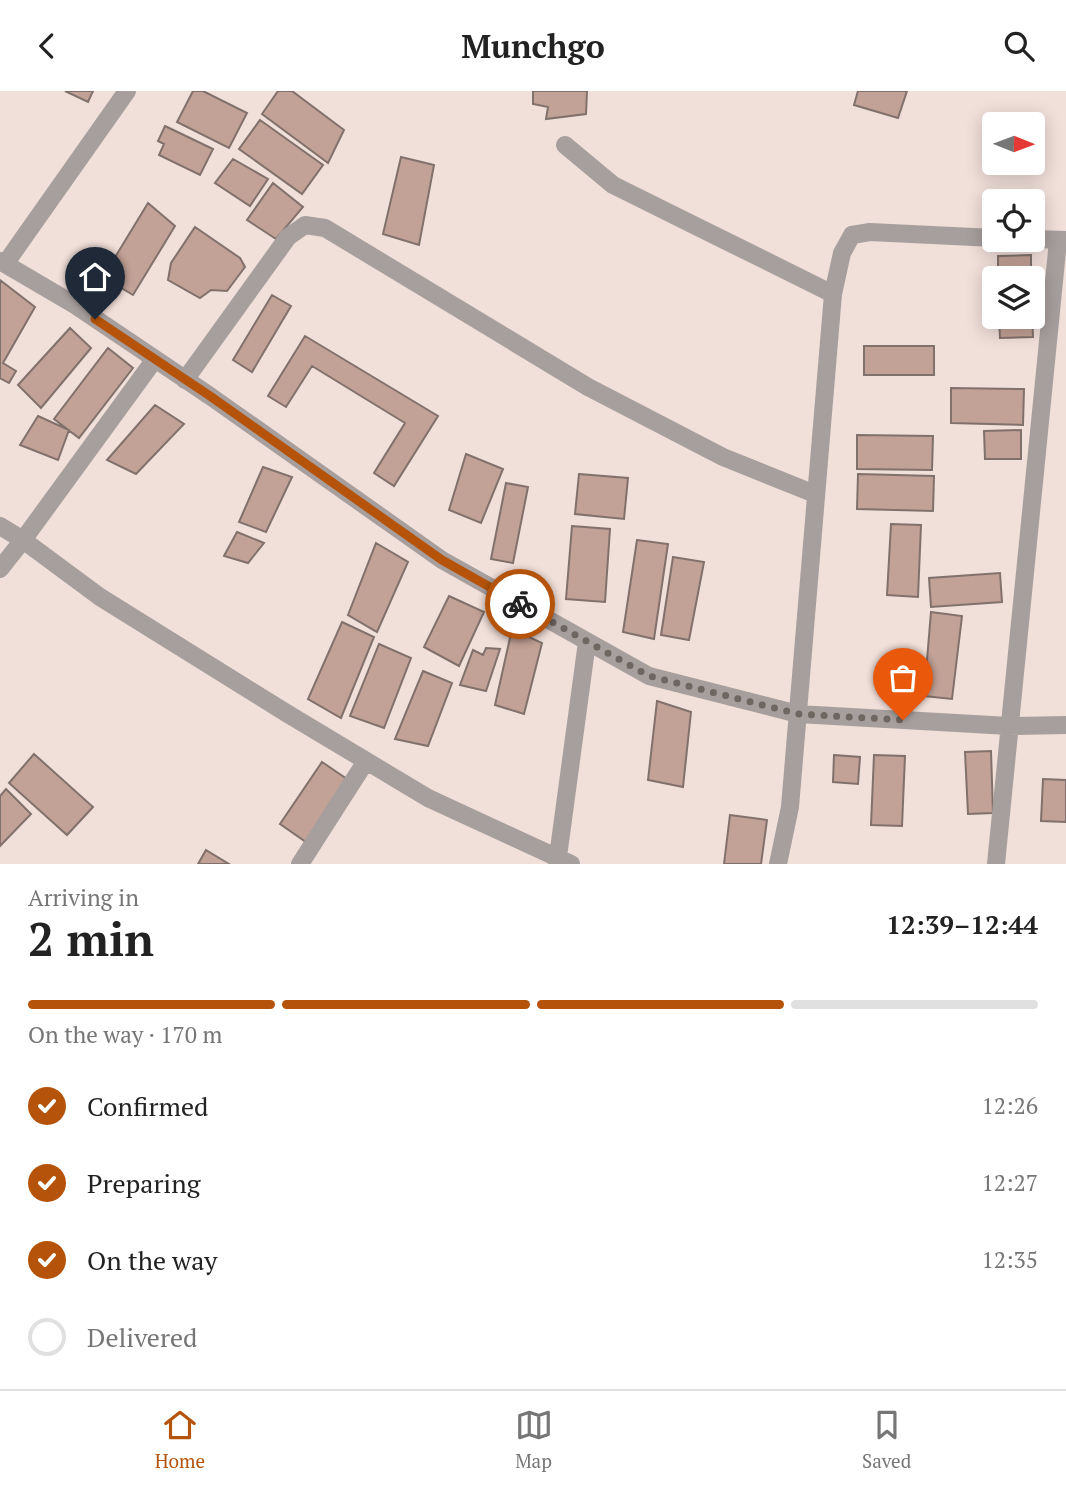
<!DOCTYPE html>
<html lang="en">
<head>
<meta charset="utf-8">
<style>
  :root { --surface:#fff; --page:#f2f2f2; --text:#222; --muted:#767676; --line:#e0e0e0; --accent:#b45309 }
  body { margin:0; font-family:"PT Serif",serif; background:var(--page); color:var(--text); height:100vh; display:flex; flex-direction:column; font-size:26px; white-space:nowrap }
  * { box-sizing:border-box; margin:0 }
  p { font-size:23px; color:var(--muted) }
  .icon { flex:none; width:38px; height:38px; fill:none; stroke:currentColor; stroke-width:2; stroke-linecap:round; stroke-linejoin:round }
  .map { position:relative; height:773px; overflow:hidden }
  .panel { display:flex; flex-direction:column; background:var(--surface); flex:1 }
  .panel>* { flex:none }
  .needle { width:46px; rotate:91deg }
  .buttons { position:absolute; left:982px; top:21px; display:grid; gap:14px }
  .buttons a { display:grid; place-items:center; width:63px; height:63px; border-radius:7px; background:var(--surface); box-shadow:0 4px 18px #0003; font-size:35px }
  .pin { position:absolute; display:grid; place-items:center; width:60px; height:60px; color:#fff; margin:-72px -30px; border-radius:50% 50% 50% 0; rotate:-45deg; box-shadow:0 0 7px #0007 }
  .pin .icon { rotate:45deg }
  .courier { position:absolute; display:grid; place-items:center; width:70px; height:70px; margin:-35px; border:5px solid #b45309; border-radius:50%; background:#fff; color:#222; box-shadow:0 2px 9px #0007 }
  .head em { font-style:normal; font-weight:700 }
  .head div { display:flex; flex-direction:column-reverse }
  .head { display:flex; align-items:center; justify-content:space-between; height:119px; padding:0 28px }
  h1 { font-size:46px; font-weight:700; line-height:52px }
  .bar { display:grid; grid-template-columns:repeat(4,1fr); gap:10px 7px; align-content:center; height:84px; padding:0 28px }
  .bar i { height:9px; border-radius:5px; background:var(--line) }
  .bar .current { background:var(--accent) }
  .bar p { grid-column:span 4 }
  ol { padding:0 28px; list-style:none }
  li { display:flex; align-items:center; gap:21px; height:77px }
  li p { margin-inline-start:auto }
  li .icon { padding:7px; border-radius:50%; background:var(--accent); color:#fff; stroke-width:4 }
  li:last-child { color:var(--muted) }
  li i { width:38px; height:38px; border:4px solid var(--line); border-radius:50% }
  header { display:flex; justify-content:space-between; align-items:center; height:91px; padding:0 28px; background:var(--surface); font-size:32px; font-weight:700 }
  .dock { display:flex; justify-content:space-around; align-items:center; height:98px; border-top:2px solid var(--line); background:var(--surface); font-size:19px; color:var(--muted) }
  .dock a { display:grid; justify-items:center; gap:4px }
  .dock .current { color:var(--accent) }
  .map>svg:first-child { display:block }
</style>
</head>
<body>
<header><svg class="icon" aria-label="back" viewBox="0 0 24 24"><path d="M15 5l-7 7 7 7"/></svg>Munchgo<svg class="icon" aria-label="search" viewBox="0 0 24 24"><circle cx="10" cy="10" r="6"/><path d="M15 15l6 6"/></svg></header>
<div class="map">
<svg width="1066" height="773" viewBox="0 0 1066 773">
  <rect width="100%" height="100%" fill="#f1dfd9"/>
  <path fill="#c2a196" stroke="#81716c" stroke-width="2" d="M65,0H93L88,11Z
    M193,0H203L247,22L229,57L177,31Z
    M278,0H292L344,39L328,72L262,23Z
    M533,0H587L586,23L546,28L548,16L533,13Z
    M858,0H907L898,27L854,14Z
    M260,29L323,74L302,103L239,58Z
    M165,35L213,58L200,84L159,64L164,53L158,50Z
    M401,66L434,74L419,154L383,143Z
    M233,68L268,88L250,115L215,92Z
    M273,92L303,116L276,148L247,129Z
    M148,112L175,135L133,204L103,186Z
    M195,136L240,167L245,176L227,200L211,199L200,207L168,189L171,172Z
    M1031,164V187H998V165Z
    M0,189L35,216L3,272L16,280L9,292L0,287Z
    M272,204L291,215L252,281L233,269Z
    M1032,220L1033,246L1000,247L999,226H1032Z
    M70,237L91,257L41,317L18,294Z
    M305,245L438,325L394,395L374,382L405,332L312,275L286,316L268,305Z
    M864,255H934V284H864Z
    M108,257L133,277L79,347L54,328Z
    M951,297L1024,298L1023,334L951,332Z
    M155,314L184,333L136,383L107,369Z
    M38,325L69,339L58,369L20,354Z
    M1021,339V368H985L984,340Z
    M857,344L933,345L932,379L857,378Z
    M466,363L503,378L481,432L449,419Z
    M263,376L292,386L266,441L239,431Z
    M579,383L628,387L624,428L575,423Z
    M858,383L934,385L933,420L857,418Z
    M506,392L528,396L513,472L491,468Z
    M891,433L921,434L918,506L887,504Z
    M572,435L610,438L605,511L566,508Z
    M237,441L264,452L248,472L224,465Z
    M637,449L668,453L654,548L623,541Z
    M376,452L408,471L377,541L348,524Z
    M673,466L704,471L689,549L661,544Z
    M1000,482L1002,511L931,516L929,487Z
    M449,505L484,521L459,575L424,556Z
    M931,521L962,525L952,608L924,605Z
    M342,531L374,546L341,627L308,608Z
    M512,538L542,552L524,623L495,614Z
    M379,553L411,567L384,637L350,625Z
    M486,557L500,558L486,600L460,594L473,559L483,564Z
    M423,580L452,592L428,655L395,648Z
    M657,610L691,621L683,696L648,689Z
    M991,660L993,722L968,723L965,661Z
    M34,663L93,716L67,744L9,692Z
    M834,664L860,666L858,693L833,691Z
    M874,664L905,665L902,735L871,734Z
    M322,671L347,688L306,751L280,733Z
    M1043,688L1066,689V731L1041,730Z
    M6,698L31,723L0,755V705Z
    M730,724L767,729L761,773H724Z
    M206,759L229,773H198Z"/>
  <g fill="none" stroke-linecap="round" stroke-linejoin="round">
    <path stroke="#a79f9d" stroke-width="18" d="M565,54L613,94L833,203
      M1032,148L1066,149
      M0,170L75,214L210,305L442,469L649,585L798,623L1009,635L1066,634
      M5,173L127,0
      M185,289L288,146L305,134L325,137L588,296L723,366L815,403
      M0,435L23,449L155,268
      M0,478L23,449L100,506L288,623L428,707L571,773
      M300,773L366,670
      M557,773L587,551
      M778,773L790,716L833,203L842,162L852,144L870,141L994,147
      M996,773L1058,150"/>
  </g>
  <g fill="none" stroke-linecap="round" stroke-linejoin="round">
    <path stroke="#6f6561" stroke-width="7" stroke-dasharray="0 12.6" d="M520,513L649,585L798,623L903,629"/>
    <path stroke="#b45309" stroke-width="9" d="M95,228L210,305L442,469L520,513"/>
  </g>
</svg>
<div class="buttons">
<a><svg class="needle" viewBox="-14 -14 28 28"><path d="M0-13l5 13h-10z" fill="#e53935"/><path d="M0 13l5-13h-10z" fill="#767676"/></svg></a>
<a><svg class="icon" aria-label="locate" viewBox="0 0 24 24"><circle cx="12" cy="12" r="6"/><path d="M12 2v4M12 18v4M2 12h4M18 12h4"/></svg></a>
<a><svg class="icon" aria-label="layers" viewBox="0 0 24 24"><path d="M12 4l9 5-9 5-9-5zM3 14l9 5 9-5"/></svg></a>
</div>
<div class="pin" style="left:903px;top:629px;background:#ea580c"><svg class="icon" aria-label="bag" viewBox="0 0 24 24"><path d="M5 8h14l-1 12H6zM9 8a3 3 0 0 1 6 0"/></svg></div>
<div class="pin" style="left:95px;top:228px;background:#1f2937"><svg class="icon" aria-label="home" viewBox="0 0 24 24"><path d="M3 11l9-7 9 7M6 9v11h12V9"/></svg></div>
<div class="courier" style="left:520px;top:513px"><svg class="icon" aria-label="bike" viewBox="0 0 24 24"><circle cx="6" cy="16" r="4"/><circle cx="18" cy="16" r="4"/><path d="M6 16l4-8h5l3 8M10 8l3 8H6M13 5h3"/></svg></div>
</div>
<section class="panel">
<div class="head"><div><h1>2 min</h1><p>Arriving in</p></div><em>12:39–12:44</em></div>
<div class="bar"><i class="current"></i><i class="current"></i><i class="current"></i><i></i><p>On the way · 170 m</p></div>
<ol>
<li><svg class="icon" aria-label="check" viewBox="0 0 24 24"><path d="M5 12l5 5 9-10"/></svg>Confirmed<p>12:26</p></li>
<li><svg class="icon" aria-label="check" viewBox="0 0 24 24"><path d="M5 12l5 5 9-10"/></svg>Preparing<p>12:27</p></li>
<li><svg class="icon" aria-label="check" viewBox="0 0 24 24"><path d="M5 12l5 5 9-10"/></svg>On the way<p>12:35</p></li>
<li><i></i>Delivered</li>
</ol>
</section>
<nav class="dock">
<a class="current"><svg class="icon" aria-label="home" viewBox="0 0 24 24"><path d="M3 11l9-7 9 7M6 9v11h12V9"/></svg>Home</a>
<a><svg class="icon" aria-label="map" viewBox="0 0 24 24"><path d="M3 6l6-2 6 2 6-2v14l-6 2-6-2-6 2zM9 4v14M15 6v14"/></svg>Map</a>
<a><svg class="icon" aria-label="saved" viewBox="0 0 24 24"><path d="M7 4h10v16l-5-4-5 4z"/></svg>Saved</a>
</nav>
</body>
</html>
